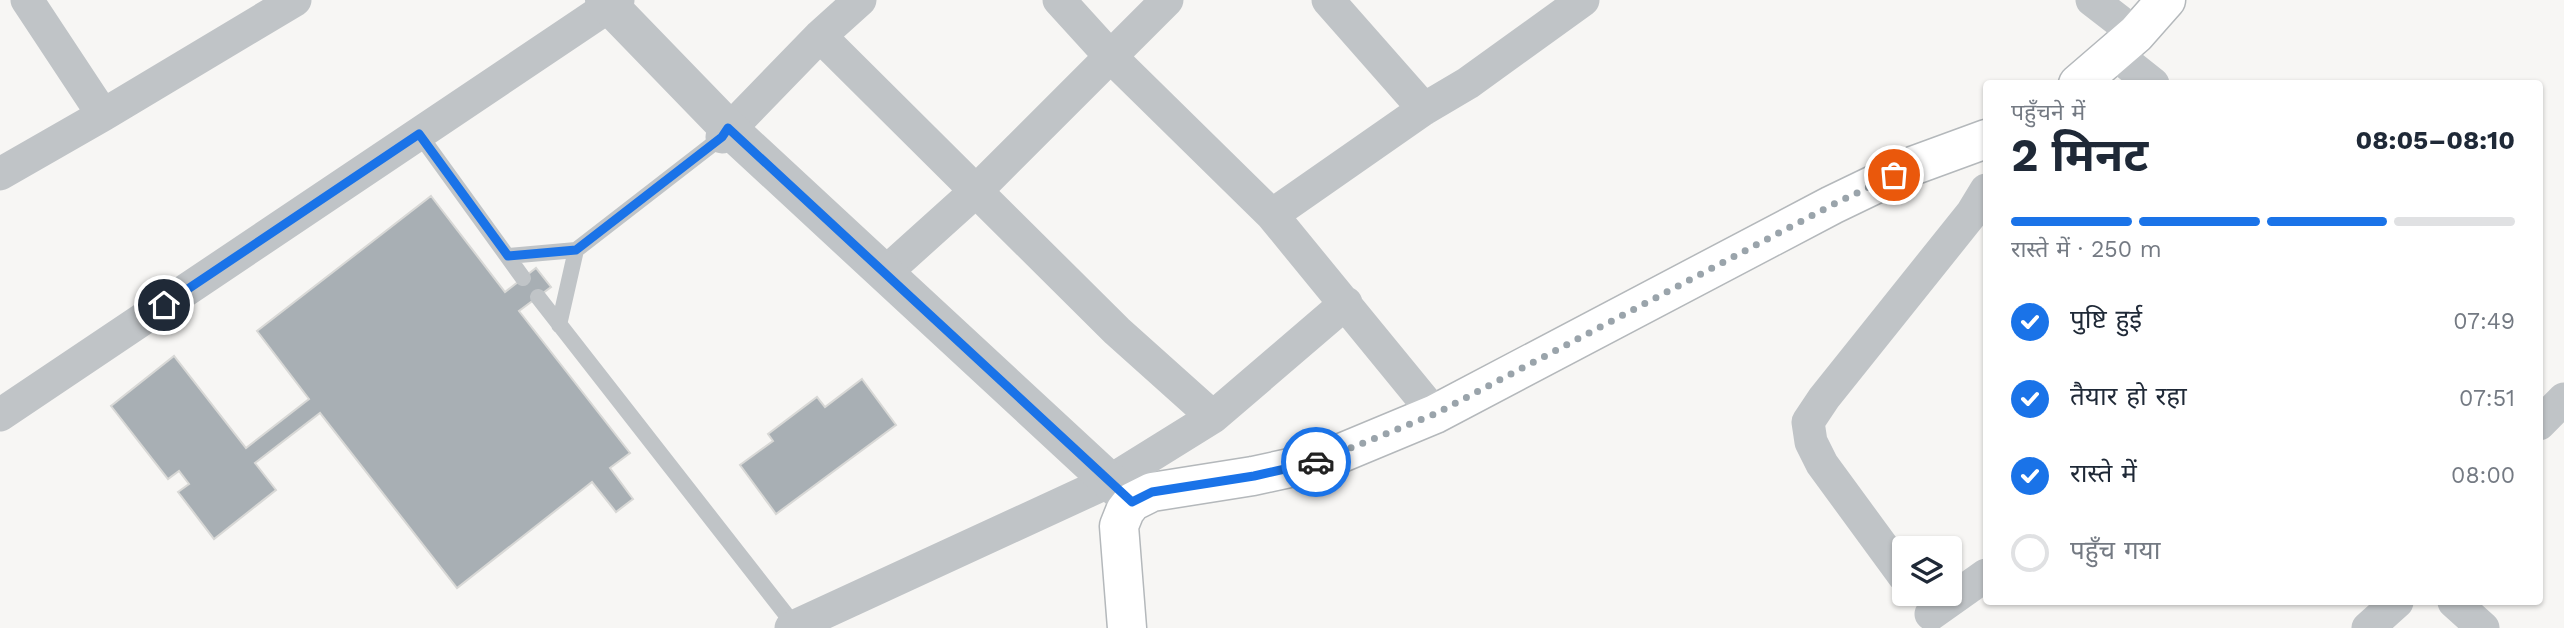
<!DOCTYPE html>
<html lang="hi">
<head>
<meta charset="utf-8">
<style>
  :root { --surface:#fff; --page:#f6f6f7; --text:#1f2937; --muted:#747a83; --line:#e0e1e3; --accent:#1a73e8 }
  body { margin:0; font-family:"Work Sans","Noto Sans Devanagari",sans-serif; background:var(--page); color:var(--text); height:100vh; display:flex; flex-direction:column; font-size:26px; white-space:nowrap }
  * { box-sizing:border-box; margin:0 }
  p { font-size:23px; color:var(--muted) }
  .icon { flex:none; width:38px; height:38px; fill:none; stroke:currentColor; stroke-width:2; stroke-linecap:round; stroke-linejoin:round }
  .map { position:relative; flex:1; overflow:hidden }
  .details { position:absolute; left:1983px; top:80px; width:560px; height:525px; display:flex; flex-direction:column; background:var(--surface); border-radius:7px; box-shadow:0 2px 5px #0004 }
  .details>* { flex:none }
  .tools { position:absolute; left:1892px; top:536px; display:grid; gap:14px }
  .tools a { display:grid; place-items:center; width:70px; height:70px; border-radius:7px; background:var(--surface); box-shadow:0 2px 5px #0004; font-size:35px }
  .pin { position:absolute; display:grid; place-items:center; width:60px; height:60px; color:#fff; margin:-30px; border:4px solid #fff; border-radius:50%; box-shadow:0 2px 7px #0007 }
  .courier { position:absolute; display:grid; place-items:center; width:70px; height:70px; margin:-35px; border:5px solid #1a73e8; border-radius:50%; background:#fff; color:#222; box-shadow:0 2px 9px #0007 }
  .summary em { font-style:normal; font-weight:700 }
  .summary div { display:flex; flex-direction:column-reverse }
  .summary { display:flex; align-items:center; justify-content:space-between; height:119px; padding:0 28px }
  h1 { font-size:46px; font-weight:700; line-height:52px }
  .bar { display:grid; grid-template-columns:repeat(4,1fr); gap:10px 7px; align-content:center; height:84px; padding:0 28px }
  .bar i { height:9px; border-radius:5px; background:var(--line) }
  .bar .active { background:var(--accent) }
  .bar p { grid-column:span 4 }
  ol { padding:0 28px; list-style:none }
  li { display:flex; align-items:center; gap:21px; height:77px }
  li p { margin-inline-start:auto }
  li .icon { padding:7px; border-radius:50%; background:var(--accent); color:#fff; stroke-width:4 }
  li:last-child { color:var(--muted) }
  li i { width:38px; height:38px; border:4px solid var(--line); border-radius:50% }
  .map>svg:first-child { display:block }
</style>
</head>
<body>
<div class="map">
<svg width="2564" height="628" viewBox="0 0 2564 628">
  <rect width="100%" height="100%" fill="#f7f6f4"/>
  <path fill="#a8afb4" stroke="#d8d8d6" stroke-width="2" d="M431,196L505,292L536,268L551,287L519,311L630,453L610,468L633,499L616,512L592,482L457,588L320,413L255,463L276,490L214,539L178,492L189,484L179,471L168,479L111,406L174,356L246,448L309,399L257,331Z
    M862,379L896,425L776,514L740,465L773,441L768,434L817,397L825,407Z"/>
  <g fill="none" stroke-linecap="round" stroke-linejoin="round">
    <g stroke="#b4b8bb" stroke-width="41">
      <path id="primary" d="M2078,84L2136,34L2166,0
        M1127,628L1119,526L1125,511L1132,502L1152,492L1253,476L1322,461L1435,414L1832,205L1915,165L1986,139"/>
    </g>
    <path stroke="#c0c4c7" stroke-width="16" d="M419,134L523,278
      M508,256L576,250L722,137
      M538,297L795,626
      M559,325L576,250"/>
    <path stroke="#c0c4c7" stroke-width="33" d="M27,0L103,115
      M1059,0L1110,56L1272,215L1435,414
      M1328,0L1424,109
      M2092,0L2136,34
      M820,36L1117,331L1213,417
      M2114,53L2153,84
      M722,137L820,36L860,0
      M0,174L103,115L295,0
      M1272,215L1424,109L1468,83L1583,0
      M885,273L976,191L1167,0
      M0,415L618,0
      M2539,424L2564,399
      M1904,576L1822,464L1811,442L1808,422L1824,398L1972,213L1986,190
      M2454,602L2483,628
      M1931,614L1986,575
      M791,628L1110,481L1213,417L1346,303
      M2368,628L2397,602"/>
    <path stroke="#c0c4c7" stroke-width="38" d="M604,0L728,128L1132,502"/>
    <use href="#primary" stroke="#fff" stroke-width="38"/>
  </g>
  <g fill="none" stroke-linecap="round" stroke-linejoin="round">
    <path stroke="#9aa4ab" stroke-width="7" stroke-dasharray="0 12.6" d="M1316,462L1435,414L1832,205L1894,175"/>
    <path stroke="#1a73e8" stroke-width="9" d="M164,305L419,134L508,256L576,250L722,137L728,128L1132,502L1152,492L1254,476L1316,462"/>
  </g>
</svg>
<div class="tools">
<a><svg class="icon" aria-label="layers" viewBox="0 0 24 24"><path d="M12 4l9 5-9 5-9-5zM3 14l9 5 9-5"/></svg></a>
</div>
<div class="pin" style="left:1894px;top:175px;background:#ea580c"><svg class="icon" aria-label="bag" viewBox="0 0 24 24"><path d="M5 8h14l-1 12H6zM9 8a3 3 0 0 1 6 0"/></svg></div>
<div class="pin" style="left:164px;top:305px;background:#1f2937"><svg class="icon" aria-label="home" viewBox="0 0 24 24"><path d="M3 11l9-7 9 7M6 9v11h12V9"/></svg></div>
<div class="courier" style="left:1316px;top:462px"><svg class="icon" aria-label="car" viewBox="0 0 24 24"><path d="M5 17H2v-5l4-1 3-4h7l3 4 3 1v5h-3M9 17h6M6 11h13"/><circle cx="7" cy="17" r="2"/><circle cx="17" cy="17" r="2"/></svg></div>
<section class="details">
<div class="summary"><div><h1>2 मिनट</h1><p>पहुँचने में</p></div><em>08:05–08:10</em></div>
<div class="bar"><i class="active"></i><i class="active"></i><i class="active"></i><i></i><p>रास्ते में · 250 m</p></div>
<ol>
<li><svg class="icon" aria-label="check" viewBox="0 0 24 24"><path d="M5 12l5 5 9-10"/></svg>पुष्टि हुई<p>07:49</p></li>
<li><svg class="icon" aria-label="check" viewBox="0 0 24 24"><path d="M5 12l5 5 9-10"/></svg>तैयार हो रहा<p>07:51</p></li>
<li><svg class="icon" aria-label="check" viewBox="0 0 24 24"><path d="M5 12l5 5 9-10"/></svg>रास्ते में<p>08:00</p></li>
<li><i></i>पहुँच गया</li>
</ol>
</section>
</div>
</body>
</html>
